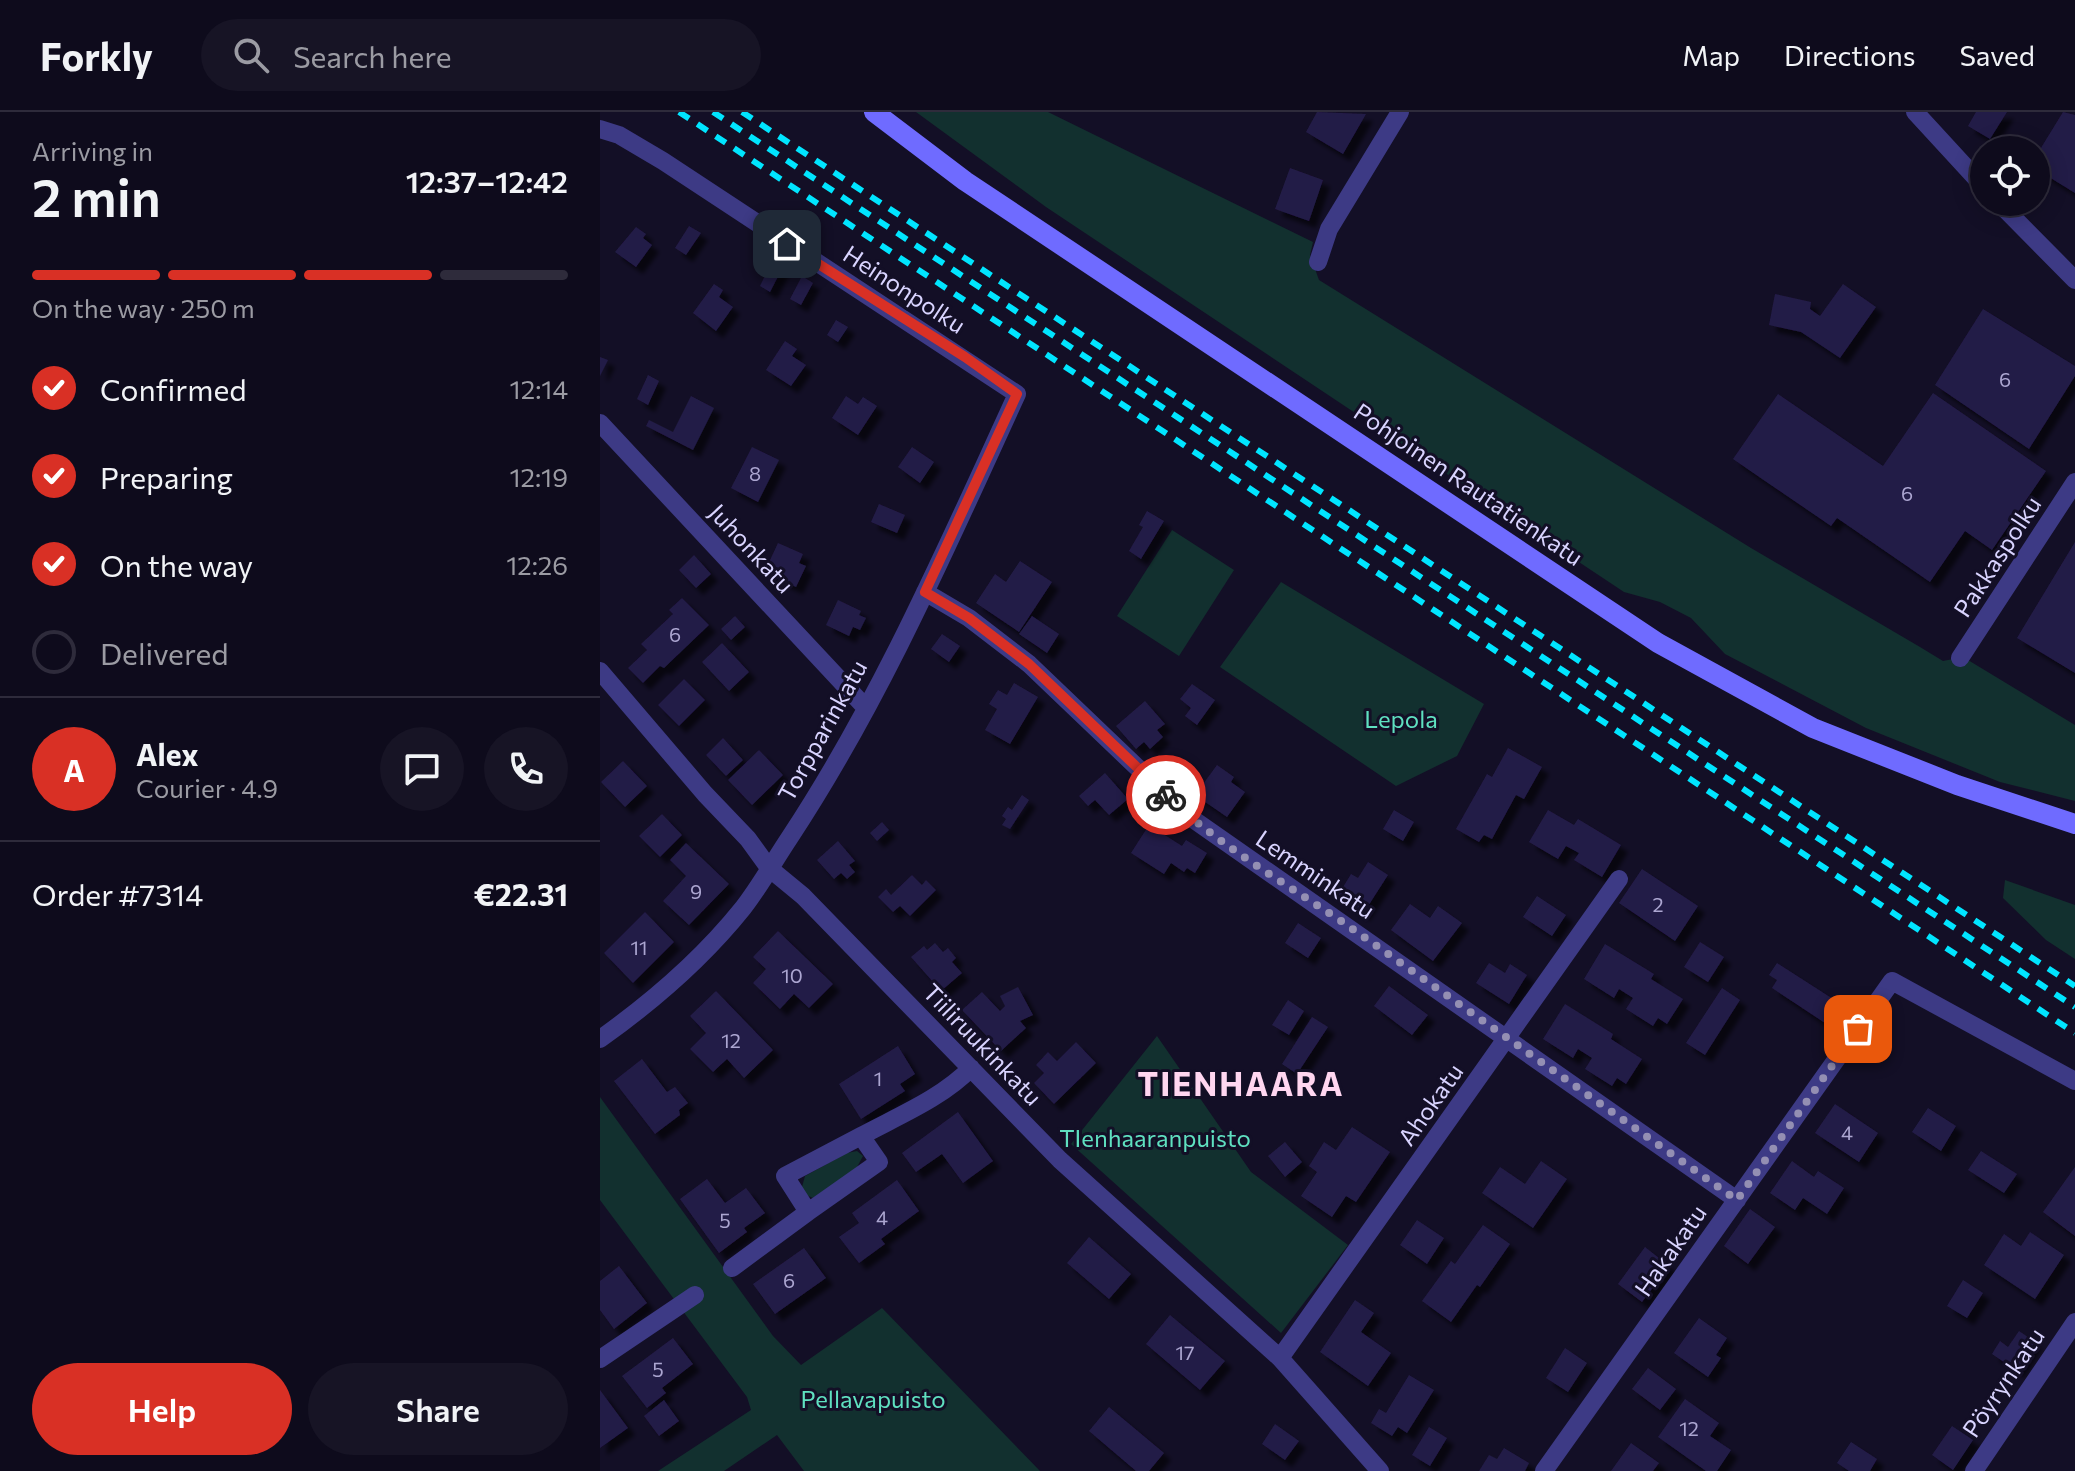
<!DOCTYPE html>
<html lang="en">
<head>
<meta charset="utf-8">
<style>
  :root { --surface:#0e0b1c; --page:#171425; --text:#f1f3f6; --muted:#9b9ba3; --line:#2e2b3b; --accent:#d93025 }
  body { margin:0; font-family:Commissioner,sans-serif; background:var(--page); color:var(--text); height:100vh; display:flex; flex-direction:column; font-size:30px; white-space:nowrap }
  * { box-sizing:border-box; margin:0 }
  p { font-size:26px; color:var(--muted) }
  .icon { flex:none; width:44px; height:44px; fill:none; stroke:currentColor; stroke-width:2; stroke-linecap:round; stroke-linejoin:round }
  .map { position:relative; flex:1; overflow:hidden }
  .panel { display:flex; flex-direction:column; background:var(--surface); width:600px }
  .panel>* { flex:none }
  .fabs { position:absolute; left:1370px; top:24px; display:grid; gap:16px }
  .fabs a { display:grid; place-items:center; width:80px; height:80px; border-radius:50%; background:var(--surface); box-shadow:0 4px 20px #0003,0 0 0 2px var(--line); font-size:40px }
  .pin { position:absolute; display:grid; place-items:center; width:68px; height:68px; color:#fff; margin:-34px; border-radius:16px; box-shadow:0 4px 12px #0006 }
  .courier { position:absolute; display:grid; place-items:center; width:80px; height:80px; margin:-40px; border:6px solid #d93025; border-radius:50%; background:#fff; color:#222; box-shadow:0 2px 10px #0007 }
  .summary em { font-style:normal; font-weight:600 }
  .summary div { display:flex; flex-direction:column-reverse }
  .summary { display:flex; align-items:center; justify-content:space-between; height:136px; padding:0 32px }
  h1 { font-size:52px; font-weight:600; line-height:60px }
  .bar { display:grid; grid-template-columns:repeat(4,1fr); gap:12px 8px; align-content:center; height:96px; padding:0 32px }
  .bar i { height:10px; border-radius:6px; background:var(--line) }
  .bar .current { background:var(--accent) }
  .bar p { grid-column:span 4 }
  .line { display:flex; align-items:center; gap:20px; padding:0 32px; border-top:2px solid var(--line) }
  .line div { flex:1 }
  .round { display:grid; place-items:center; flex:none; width:84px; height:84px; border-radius:42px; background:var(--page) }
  ol { padding:0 32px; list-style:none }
  li { display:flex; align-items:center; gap:24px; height:88px }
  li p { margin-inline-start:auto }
  li .icon { padding:8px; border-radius:50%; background:var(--accent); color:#fff; stroke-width:4 }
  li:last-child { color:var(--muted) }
  li i { width:44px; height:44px; border:4px solid var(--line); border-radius:50% }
  .cta { display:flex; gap:16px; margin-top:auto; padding:16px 32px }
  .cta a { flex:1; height:92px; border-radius:48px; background:var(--accent); color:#fff; font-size:32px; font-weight:600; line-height:92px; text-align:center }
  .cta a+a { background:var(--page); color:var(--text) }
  header { display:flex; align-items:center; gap:48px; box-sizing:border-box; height:112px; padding:0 40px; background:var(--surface); border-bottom:2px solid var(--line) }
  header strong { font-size:38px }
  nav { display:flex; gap:44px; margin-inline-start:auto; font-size:28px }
  .search { width:560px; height:72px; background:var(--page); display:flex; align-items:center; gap:20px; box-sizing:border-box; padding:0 28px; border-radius:44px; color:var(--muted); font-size:30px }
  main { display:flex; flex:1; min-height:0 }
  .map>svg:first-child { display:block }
</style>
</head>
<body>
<header>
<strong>Forkly</strong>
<div class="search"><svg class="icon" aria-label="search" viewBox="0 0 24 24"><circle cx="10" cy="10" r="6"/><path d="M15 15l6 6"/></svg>Search here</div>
<nav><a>Map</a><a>Directions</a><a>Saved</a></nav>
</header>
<main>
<section class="panel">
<div class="summary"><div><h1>2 min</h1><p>Arriving in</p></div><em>12:37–12:42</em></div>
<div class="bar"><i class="current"></i><i class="current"></i><i class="current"></i><i></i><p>On the way · 250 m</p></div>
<ol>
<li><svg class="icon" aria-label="check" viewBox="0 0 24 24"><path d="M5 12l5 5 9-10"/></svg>Confirmed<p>12:14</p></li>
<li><svg class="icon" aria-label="check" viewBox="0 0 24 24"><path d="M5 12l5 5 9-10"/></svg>Preparing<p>12:19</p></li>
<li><svg class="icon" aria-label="check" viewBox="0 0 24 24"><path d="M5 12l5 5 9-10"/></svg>On the way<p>12:26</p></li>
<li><i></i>Delivered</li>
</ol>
<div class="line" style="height:144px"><b class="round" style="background:var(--accent);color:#fff">A</b><div><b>Alex</b><p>Courier · 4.9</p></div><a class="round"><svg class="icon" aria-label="chat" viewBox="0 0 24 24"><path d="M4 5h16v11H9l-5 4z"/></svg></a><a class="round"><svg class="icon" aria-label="phone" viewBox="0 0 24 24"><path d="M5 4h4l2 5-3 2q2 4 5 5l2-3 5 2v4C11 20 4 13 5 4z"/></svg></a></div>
<div class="line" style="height:104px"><div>Order #7314</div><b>€22.31</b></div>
<div class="cta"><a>Help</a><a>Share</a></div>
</section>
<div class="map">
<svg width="1475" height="1359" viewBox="0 0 1475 1359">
  <defs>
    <filter id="shadow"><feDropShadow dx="7" dy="7" stdDeviation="2" flood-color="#0009"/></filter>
  </defs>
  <rect width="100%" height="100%" fill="#130f26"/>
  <path fill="#12302f" d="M316,0H448L713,130L710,143L719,168L1151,436L1320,535L1343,549L1363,545L1475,613V689L1400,670L1266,616L1125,542L1091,506L1060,490L1024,480L446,95Z
    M572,418L634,458L579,544L517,504Z
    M681,470L884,592L857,644L796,674L620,555Z
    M1405,768L1475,793V847L1446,828L1403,786Z
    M557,924L651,1060L748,1133L681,1221L471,1032Z
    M0,985L173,1224L201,1253L282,1196L440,1359H204L177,1323L124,1359H58L151,1298L147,1285L0,1088Z
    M257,1039L263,1044L256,1057L213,1086L206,1083L202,1075L205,1064L247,1041Z"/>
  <path fill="#241b47" filter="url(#shadow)" d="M717,0L766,2L743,42L706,20Z
    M1376,0H1407L1390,27L1368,14Z
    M1463,0L1475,3V81L1436,57V44Z
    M690,56L723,68L709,109L675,97Z
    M89,114L101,121L86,143L75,136Z
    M36,115L46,122L43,126L52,133L36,155L15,140Z
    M173,147L184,153L170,180L160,174Z
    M202,164L213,171L201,193L190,187Z
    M114,172L123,178L119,185L133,195L116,219L93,201Z
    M1243,172L1276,195L1240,246L1201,220L1169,213L1175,182L1211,190L1210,197L1220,204Z
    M1383,197L1475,254V264L1429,337L1335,273Z
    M236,208L248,215L238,230L227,223Z
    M185,229L197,237L192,244L206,253L191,274L166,258Z
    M0,245L8,248L0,264Z
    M48,263L59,269L48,293L37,287Z
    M1333,281L1446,359L1392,438L1365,419L1330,470L1237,406L1231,414L1133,347L1178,282L1283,354Z
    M91,284L114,296L93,338L46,314L49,308L73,320Z
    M246,284L258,292L263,285L277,294L258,323L232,306Z
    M152,335L179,348L158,390L131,376Z
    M312,335L334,350L320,371L298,355Z
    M279,392L305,403L297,421L271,410Z
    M547,399L564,409L541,447L529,439L543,415L539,413Z
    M1475,430V561L1417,526Z
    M178,431L203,442L199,451L206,454L196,475L164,461Z
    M94,443L111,462L96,476L79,458Z
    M420,449L452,470L419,520L376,491L395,462L406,470Z
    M82,486L109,513L64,556L60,554L43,571L28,556L47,538L41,532L73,502L69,498Z
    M238,488L261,499L259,503L266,506L260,518L253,515L249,524L226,513Z
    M135,504L145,515L131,528L121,517Z
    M432,504L459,522L447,541L419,522Z
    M342,522L360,534L349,550L331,537Z
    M122,531L149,560L129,579L102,550Z
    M84,567L105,588L79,614L58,593Z
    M414,571L438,585L410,632L385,618L397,597L389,592L398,578L407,583Z
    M592,572L615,588L597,613L585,604L591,596L580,587Z
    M545,589L565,612L557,618L563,625L550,637L544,630L536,637L516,614Z
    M123,626L143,648L126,664L106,643Z
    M908,636L942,655L924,687L916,683L892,727L884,723L879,730L856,717L887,662L892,665Z
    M159,638L183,663L152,693L128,668Z
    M23,649L47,674L25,695L1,670Z
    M617,653L634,665L631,670L645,680L627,705L595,683Z
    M505,661L528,687L509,703L495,688L488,694L479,684Z
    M422,683L429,688L410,717L402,713L406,707L402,704L408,695L412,698Z
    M794,698L814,710L803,729L783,717Z
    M948,698L974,713L978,707L1021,733L1002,765L974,748L979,741L966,734L958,747L929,730Z
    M62,702L82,723L60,745L39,724Z
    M282,710L289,718L277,729L270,721Z
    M549,713L582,734L586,728L607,741L595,761L587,756L584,760L571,751L564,762L531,741Z
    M238,729L255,749L249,753L255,760L247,767L241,761L234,767L217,748Z
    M86,731L129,772L89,813L63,789L86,764L70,748Z
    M768,750L788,763L763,802L737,785L751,762L758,766Z
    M1042,757L1098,794L1075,829L1019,791Z
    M312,763L322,773L326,768L336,778L310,804L300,794L293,800L278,785L286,777L291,783Z
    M937,784L966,803L952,824L923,805Z
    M810,792L830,806L838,794L862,811L833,849L791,818Z
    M45,800L74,830L33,871L4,841Z
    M698,811L721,826L708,846L685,831Z
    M178,819L233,872L209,896L194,882L180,897L153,871L166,857L153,845Z
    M1100,830L1124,845L1108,870L1084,855Z
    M335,831L343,840L348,836L356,846L352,850L362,861L341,879L311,845L324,834L327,838Z
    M1005,832L1054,862L1051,867L1083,887L1067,912L1058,906L1053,914L1026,897L1033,886L1019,877L1014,886L984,867Z
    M889,851L905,861L910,852L927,863L909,892L876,871Z
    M1177,851L1247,896L1234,917L1172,876L1177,868L1169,863Z
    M789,874L828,903L812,923L774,894Z
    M418,875L433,903L420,909L426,916L401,939L362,898L382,880L400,899L405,894L400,884Z
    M1122,876L1140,888L1105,943L1086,931Z
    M116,879L173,938L144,966L127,947L113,960L90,937L106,921L90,904Z
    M688,888L704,899L689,923L672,913Z
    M965,892L1013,922L1011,927L1042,947L1026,972L1017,966L1012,974L985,957L992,946L978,937L973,946L943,927Z
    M712,905L728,915L697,962L682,952Z
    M476,930L496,951L454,992L434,971L444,961L436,953L448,940L457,949Z
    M298,934L315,962L300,972L305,979L261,1007L239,972Z
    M42,947L67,980L75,975L88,991L79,998L80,1003L55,1022L14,969Z
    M1235,992L1278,1021L1259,1050L1215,1021Z
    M1328,996L1356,1014L1341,1039L1312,1020Z
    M358,1000L393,1049L363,1071L342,1042L316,1060L302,1041Z
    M752,1015L790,1040L756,1090L746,1084L732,1105L701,1084L717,1060L709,1054L724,1030L736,1038Z
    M685,1030L702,1050L685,1065L668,1044Z
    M1381,1039L1417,1062L1404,1081L1368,1058Z
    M941,1049L967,1067L933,1116L882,1081L900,1055L925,1072Z
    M1192,1049L1214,1065L1218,1059L1244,1076L1227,1102L1203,1086L1195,1098L1170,1081Z
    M1475,1055V1124L1443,1100Z
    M107,1067L125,1091L146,1076L165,1101L144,1116L147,1120L119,1141L80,1087Z
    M297,1068L319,1099L281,1127L285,1132L259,1151L239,1125L259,1111L252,1101Z
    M1150,1097L1175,1115L1148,1152L1124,1134Z
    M817,1108L844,1126L827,1152L800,1133Z
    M883,1113L910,1132L880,1175L877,1173L851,1210L822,1189L851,1149L855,1152Z
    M1430,1120L1464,1143L1435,1187L1384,1153L1404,1122L1421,1134Z
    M489,1125L531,1162L509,1187L467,1151Z
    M1045,1135L1069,1154L1042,1190L1018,1172Z
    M204,1136L226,1166L175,1202L153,1172Z
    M19,1154L47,1191L14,1217L0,1198V1169Z
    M1363,1168L1383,1181L1367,1206L1347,1194Z
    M755,1188L774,1201L761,1220L791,1241L768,1274L720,1240Z
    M570,1203L625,1249L600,1278L546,1232Z
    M1099,1206L1127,1226L1116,1243L1121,1246L1108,1265L1074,1241Z
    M1419,1219L1435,1230L1417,1259L1392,1242L1400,1229L1408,1235Z
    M73,1226L93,1252L62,1276L66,1281L47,1296L22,1264Z
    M965,1236L987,1251L968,1280L946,1266Z
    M1048,1256L1076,1277L1060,1298L1032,1277Z
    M809,1263L834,1278L807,1321L798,1315L792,1324L771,1311L779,1297L786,1301Z
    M0,1278L28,1316L0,1336Z
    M1085,1287L1119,1311L1110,1324L1131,1338L1117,1359H1106L1058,1325Z
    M64,1288L79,1309L59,1324L44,1304Z
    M509,1295L564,1341L549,1359H536L489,1319Z
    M675,1312L699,1329L685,1348L662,1332Z
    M1352,1314L1373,1328L1353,1358L1332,1343Z
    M829,1315L847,1326L830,1354L812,1343Z
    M1251,1330L1277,1347L1270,1359H1249L1237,1351Z
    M1031,1331L1059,1351L1053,1359H1011Z
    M904,1336L929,1351L925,1359H879L889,1343L897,1347Z"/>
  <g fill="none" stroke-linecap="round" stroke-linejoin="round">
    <path stroke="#3d3a85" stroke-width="18" d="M1315,0L1384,75
      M0,17L19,23L63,49L417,282C348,432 281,587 190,725C174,749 160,774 143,796C103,846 52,890 0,927
      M1398,90L1475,168
      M718,150L729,117L800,0
      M0,311L266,596
      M325,480L369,506L429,552L587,703L1137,1088
      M1360,546L1475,370
      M0,559L105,682L148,727L169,756L203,784L460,1048L680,1246L780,1359
      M261,1024L185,1064L208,1100L279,1050L261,1024C298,1004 342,986 371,956
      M132,1156L208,1100
      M680,1246L1019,767
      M0,1247L95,1183
      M944,1359L1292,869L1475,969
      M1374,1359L1475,1210"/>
    <path stroke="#6f6bff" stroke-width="20" d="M274,0L365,69L1058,531L1213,616L1357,673L1475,712"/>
    <path stroke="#00e5ff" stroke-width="6" stroke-dasharray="12 10" stroke-linecap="butt" d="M79,0L1475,921
      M113,0L1475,895
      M142,0L1475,874"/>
  </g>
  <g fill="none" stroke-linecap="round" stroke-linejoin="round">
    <path stroke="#948fb3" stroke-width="8" stroke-dasharray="0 14.4" d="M566,683C621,736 691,774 754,818C882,908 1009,998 1137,1088L1258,917"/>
    <path stroke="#d93025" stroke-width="10" d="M187,132L365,245L417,282L325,480L369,506L429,552L566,683"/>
  </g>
  <g text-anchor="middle" stroke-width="6" stroke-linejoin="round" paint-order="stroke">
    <g font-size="20" fill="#aca6d1">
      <text x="1405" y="275">6</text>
      <text x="155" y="369">8</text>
      <text x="1307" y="389">6</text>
      <text x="75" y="530">6</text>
      <text x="96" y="787">9</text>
      <text x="1058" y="800">2</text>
      <text x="39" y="843">11</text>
      <text x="192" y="871">10</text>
      <text x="131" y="936">12</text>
      <text x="278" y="974">1</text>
      <text x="1247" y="1028">4</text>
      <text x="282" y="1113">4</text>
      <text x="125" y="1116">5</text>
      <text x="189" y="1176">6</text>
      <text x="585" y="1248">17</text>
      <text x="58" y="1265">5</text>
      <text x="1089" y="1324">12</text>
    </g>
    <g font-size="24" fill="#d9d4ff" stroke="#130f26">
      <text transform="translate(304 178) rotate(33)" y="8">Heinonpolku</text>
      <text transform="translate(868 373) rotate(34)" y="8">Pohjoinen Rautatienkatu</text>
      <text transform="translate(151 437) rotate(47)" y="8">Juhonkatu</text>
      <text transform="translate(1398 445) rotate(-57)" y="8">Pakkaspolku</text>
      <text transform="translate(223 619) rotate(-61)" y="8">Torpparinkatu</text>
      <text transform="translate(715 763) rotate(34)" y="8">Lemminkatu</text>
      <text transform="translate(382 933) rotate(46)" y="8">Tiiliruukinkatu</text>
      <text transform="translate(831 993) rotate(-55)" y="8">Ahokatu</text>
      <text transform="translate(1071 1139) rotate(-55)" y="8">Hakakatu</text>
      <text transform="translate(1404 1271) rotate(-56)" y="8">Pöyrynkatu</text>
    </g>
    <g font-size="24" fill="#5fe0c0" stroke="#130f26">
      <text x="801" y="616">Lepola</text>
      <text x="555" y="1035">TIenhaaranpuisto</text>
      <text x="273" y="1296">Pellavapuisto</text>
    </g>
    <g font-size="32" font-weight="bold" letter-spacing="2" fill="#ffd6f0" stroke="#130f26">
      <text x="641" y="984">TIENHAARA</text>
    </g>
  </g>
</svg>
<div class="fabs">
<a><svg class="icon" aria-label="locate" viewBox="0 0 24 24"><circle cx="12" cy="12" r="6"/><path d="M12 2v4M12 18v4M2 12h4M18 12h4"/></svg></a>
</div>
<div class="pin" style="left:1258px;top:917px;background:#ea580c"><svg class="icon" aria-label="bag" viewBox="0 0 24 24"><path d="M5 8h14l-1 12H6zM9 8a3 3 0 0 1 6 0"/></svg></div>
<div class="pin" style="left:187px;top:132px;background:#1f2937"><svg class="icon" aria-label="home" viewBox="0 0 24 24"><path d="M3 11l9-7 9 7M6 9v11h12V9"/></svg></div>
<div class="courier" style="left:566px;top:683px"><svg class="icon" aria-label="bike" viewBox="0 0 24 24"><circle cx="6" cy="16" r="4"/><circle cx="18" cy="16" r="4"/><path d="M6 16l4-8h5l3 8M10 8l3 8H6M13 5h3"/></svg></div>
</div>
</main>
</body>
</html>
